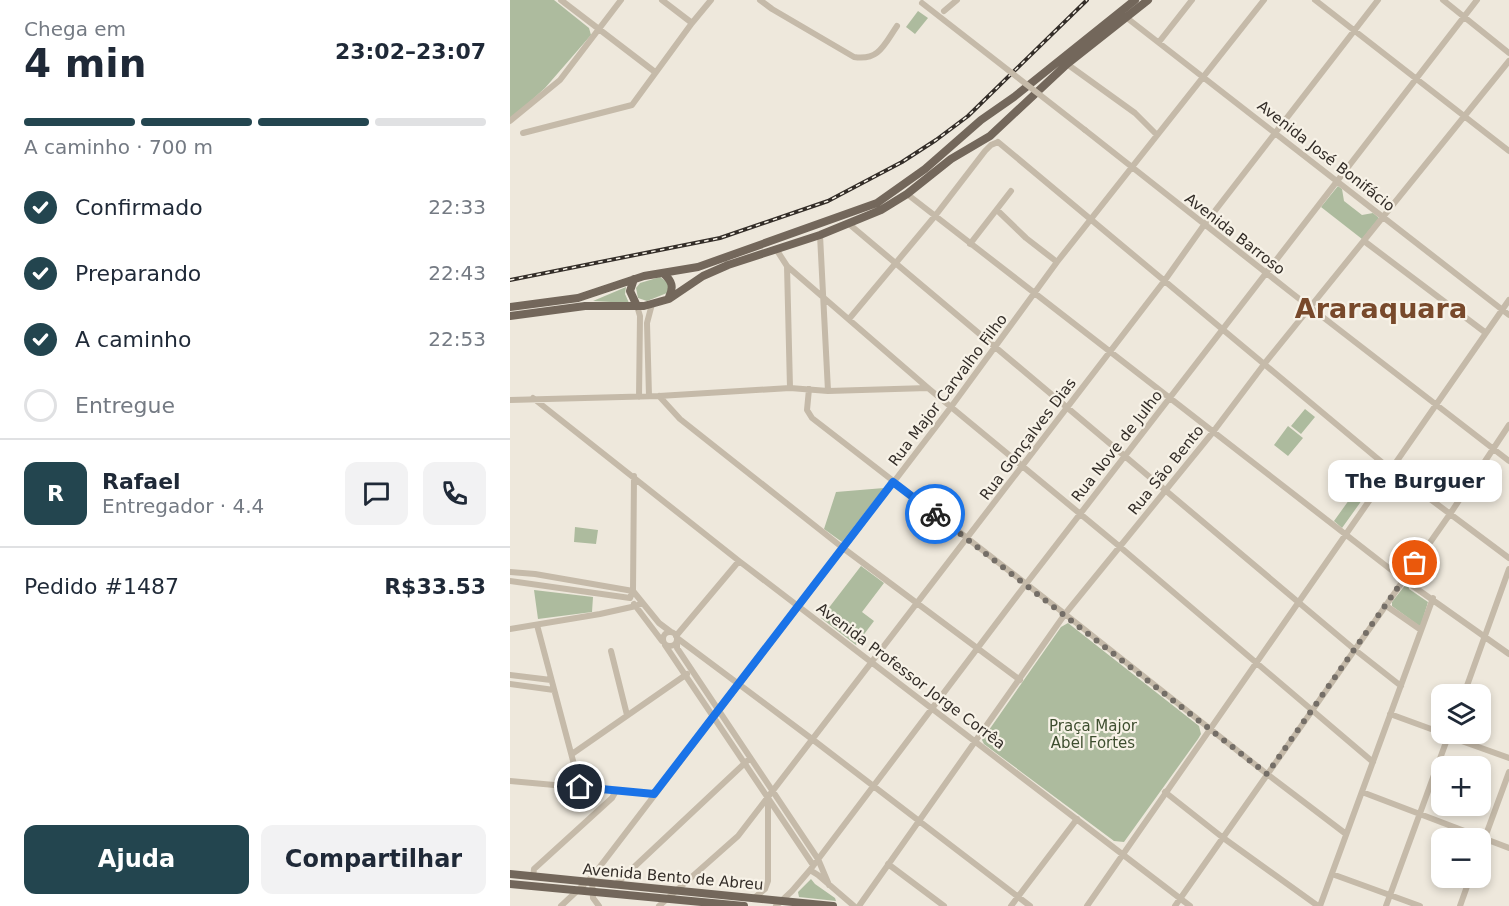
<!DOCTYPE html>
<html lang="pt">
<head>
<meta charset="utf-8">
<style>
  :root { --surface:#fff; --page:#f2f2f3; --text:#1f2937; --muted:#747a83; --line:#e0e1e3; --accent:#23454f }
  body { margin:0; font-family:"DejaVu Sans",sans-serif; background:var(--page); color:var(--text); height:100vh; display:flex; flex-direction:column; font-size:22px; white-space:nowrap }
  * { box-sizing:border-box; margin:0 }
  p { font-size:20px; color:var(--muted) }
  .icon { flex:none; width:33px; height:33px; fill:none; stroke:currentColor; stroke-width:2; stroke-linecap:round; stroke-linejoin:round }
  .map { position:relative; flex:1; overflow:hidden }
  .panel { display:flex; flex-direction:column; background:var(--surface); width:510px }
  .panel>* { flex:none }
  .buttons { position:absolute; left:921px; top:684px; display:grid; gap:12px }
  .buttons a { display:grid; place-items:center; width:60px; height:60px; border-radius:12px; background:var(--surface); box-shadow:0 3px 9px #0003; font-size:30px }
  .pin { position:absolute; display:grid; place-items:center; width:51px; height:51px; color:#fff; margin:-26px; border:3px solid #fff; border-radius:50%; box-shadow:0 2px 6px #0007 }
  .courier { position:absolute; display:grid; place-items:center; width:60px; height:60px; margin:-30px; border:4px solid #1a73e8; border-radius:50%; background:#fff; color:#222; box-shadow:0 2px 8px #0007 }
  .bubble { position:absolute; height:42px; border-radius:12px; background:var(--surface); box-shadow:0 3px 9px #0003; font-size:20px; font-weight:800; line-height:42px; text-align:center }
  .head em { font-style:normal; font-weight:800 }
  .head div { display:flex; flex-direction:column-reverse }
  .head { display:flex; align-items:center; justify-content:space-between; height:102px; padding:0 24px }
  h1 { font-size:39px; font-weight:800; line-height:45px }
  .bar { display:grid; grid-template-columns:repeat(4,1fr); gap:9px 6px; align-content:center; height:72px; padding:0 24px }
  .bar i { height:8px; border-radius:4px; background:var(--line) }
  .bar .active { background:var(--accent) }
  .bar p { grid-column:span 4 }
  .line { display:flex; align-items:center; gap:15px; padding:0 24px; border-top:2px solid var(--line) }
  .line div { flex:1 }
  .round { display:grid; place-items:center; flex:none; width:63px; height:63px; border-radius:12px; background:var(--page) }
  ol { padding:0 24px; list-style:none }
  li { display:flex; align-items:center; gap:18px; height:66px }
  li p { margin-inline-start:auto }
  li .icon { padding:6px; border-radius:50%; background:var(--accent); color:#fff; stroke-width:4 }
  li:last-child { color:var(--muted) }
  li i { width:33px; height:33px; border:3px solid var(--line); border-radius:50% }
  .primary-button { display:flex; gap:12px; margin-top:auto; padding:12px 24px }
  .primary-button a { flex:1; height:69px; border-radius:12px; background:var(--accent); color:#fff; font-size:24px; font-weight:800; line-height:69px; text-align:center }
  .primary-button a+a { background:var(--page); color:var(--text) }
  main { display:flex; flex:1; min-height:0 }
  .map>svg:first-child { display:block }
</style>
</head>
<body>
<main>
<section class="panel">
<div class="head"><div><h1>4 min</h1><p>Chega em</p></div><em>23:02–23:07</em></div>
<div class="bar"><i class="active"></i><i class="active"></i><i class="active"></i><i></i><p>A caminho · 700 m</p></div>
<ol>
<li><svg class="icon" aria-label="check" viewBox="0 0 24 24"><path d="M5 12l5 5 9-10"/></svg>Confirmado<p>22:33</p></li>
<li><svg class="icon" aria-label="check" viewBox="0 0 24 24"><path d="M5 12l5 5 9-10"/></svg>Preparando<p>22:43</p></li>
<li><svg class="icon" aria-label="check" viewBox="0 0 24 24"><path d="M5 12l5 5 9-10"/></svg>A caminho<p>22:53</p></li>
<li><i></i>Entregue</li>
</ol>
<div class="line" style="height:108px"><b class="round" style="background:var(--accent);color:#fff">R</b><div><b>Rafael</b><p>Entregador · 4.4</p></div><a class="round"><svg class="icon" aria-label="chat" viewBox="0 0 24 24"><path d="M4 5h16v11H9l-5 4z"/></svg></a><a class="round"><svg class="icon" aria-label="phone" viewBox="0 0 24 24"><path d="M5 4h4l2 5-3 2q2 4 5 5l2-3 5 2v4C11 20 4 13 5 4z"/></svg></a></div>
<div class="line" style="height:78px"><div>Pedido #1487</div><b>R$33.53</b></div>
<div class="primary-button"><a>Ajuda</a><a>Compartilhar</a></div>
</section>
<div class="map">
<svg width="999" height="906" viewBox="0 0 999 906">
  <rect width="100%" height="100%" fill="#eee8dc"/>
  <path fill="#adbb9e" d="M0,0H44L79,28L81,35L35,88L2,118L0,117Z
    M408,11L418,18L405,34L396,27Z
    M828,186L832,189L834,201L852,215L863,213L869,218L852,239L811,207Z
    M150,277L157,282L159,289L157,293L137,301L128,298L126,288L130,283Z
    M116,287L115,294L119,303L83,301Z
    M795,409L805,417L791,434L781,426Z
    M778,426L793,438L778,456L764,445Z
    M867,461L875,468L832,528L824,521Z
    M374,488L332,542L314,529L326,492Z
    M65,527L88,530L86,544L64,542Z
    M351,566L374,583L352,612L364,621L346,645L311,618Z
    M896,584L899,585V589L918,602L911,625H908L882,606V602Z
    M24,590L83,597L82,612L28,619Z
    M558,623L689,726L691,734L688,739L614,842L604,841L474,744L472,740L551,627Z
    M301,879L305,884L325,898L326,901L289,897L288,892Z"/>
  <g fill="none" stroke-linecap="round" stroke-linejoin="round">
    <path stroke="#c5baa9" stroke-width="6" d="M51,0L145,72
      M152,0L182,23
      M250,0L262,9L344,57C369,61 374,45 387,26
      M805,0L999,151
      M933,0L999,53
      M434,11L447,0
      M617,18L999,315
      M649,42L682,0
      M557,64L625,113L647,135
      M0,121L50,80L111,0
      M575,130L783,294L999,461
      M13,133L122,105L182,23L201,0
      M488,142L880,469L999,558
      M397,194L893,579L999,654
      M487,210L516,238L547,262
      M339,224L844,649L891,686
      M310,235L318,391
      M854,241L976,333
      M460,244L501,191
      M266,249L277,266L418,388L609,546L863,762
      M277,266L280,388
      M127,306L130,316L129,397
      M339,319L425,216L475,151L481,145L488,142
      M299,389L297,410L302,418L555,614L757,774L836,834
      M139,396L137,323L142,304
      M149,396L170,419L333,548L510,680
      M23,398L229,561L680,906
      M0,400L149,396L280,388L318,391L418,388
      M0,572L25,574L123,591
      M0,581L120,598
      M123,591L149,623L161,632
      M120,598L123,591L124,476
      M124,604L152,641
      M875,605L911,630
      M27,625L70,787
      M0,629L90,614L126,606L132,603
      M153 639a7 7 0 1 1 14 0a7 7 0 1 1-14 0Z
      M166,636L229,561
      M167,638L302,739L520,906
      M167,641V648L308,859L319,885
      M155,645L303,865
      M101,651L117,715
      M0,675L41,680
      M0,684L44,690
      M954,694L999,569
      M880,714L932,733
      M932,734L999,758
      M62,754L177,674
      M0,781L144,794
      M655,792L712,837L808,906
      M852,792L999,848
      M970,851L999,772
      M378,864L434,906
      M300,870L308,875L344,906
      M822,874L910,906
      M23,877L24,869L102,798L106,791
      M82,879L83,898L89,906
      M105,885L237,761
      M244,898L255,889L258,881V798
      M51,906L82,877L441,407L547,262L754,0
      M149,906L228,836L655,280L694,225L868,0
      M266,906L282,891L300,870L516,584L967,0
      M349,906L555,614L703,432L755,363L999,61
      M501,906L567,819
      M577,906L999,300
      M665,906L940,514L999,425
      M810,906L923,598
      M876,906L939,734
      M950,906L960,878"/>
    <path stroke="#73675b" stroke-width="8" d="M154,274C162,281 164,287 159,297
      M124,279L120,291L127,306
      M0,307L68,298L134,276L188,267L367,203L415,169L471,120L504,97L625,0
      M0,316L75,306H134L159,299L193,276L218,265L310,235L371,210L397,194L441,159L480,136L557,64L638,0
      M0,874L323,906
      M0,884L234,906"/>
    <g stroke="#332d28" stroke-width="4">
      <path id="rail" d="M0,280L210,238L318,201L392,162L426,140L458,116L577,0"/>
    </g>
    <use href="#rail" stroke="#f7f2e7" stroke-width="1.5" stroke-dasharray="4.5" stroke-linecap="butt"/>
    <path stroke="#c5baa9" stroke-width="6" d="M412,3L575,130"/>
  </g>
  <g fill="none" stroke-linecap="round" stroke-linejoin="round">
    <path stroke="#746e67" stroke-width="6" stroke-dasharray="0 10.8" d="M425,514L757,774L905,563"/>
    <path stroke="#1a73e8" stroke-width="8" d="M70,787L144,794L383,482L425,514"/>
  </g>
  <g text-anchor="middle" stroke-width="4.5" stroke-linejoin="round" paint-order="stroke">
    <g font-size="15" fill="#332d28" stroke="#f7f2e7">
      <text transform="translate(816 156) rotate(38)" y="5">Avenida José Bonifácio</text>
      <text transform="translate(725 234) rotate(38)" y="5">Avenida Barroso</text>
      <text transform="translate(438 390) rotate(-53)" y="5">Rua Major Carvalho Filho</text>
      <text transform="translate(518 439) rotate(-53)" y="5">Rua Gonçalves Dias</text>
      <text transform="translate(607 446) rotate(-52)" y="5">Rua Nove de Julho</text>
      <text transform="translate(656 470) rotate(-51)" y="5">Rua São Bento</text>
      <text transform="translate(401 676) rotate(37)" y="5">Avenida Professor Jorge Corrêa</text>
      <text transform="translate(163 877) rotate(5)" y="5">Avenida Bento de Abreu</text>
    </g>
    <g font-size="15" fill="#3e4e2f" stroke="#f7f2e7">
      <text x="583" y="731">Praça Major<tspan x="583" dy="17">Abel Fortes</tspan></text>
    </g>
    <g font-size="27" font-weight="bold" fill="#78492b" stroke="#f7f2e7">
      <text x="871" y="318">Araraquara</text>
    </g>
  </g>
</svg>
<div class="buttons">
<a><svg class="icon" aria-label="layers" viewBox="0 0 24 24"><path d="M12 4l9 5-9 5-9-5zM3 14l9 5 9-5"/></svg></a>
<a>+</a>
<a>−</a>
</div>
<div class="pin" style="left:905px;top:563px;background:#ea580c"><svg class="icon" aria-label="bag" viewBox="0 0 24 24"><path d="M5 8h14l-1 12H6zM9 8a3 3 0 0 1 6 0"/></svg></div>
<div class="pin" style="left:70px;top:787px;background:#1f2937"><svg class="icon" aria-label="home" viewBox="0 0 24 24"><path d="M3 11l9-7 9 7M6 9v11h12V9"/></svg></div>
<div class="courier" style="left:425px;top:514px"><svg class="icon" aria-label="bike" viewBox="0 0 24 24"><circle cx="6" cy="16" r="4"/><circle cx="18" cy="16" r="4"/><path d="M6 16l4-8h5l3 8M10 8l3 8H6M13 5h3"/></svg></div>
<div class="bubble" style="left:818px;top:460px;width:174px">The Burguer</div>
</div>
</main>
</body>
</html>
